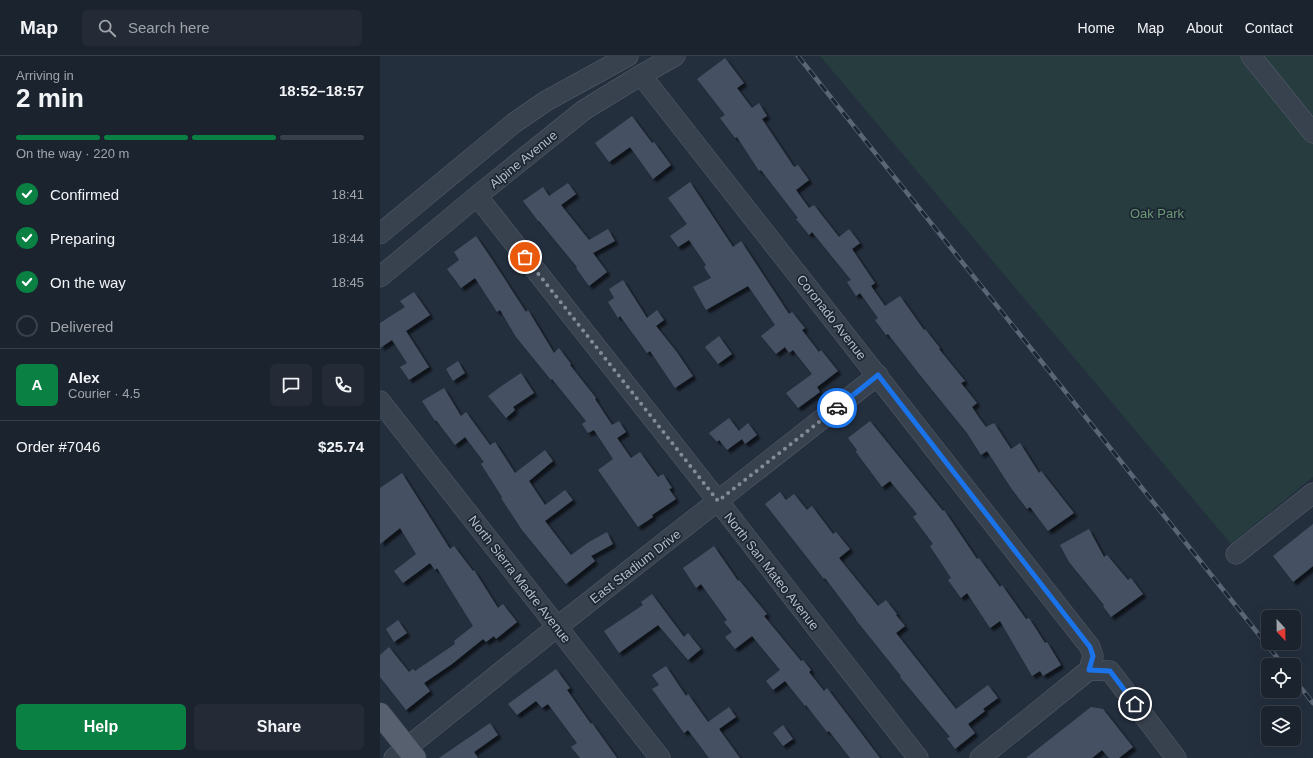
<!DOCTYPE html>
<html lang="en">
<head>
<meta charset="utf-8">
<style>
  :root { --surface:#1b232e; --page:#242b36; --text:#f1f3f6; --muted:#a0a4aa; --line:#39404a; --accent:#0b8043 }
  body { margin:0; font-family:Arial,sans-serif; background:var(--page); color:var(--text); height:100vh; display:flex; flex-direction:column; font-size:15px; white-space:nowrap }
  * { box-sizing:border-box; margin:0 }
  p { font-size:13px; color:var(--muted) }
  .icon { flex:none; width:22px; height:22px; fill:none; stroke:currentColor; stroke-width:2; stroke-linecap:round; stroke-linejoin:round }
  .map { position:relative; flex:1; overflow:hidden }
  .side { display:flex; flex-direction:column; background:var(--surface); width:380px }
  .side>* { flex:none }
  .needle { width:26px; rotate:158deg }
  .tools { position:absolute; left:881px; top:554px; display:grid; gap:8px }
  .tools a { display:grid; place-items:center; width:40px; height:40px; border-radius:6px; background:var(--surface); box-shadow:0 4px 16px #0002,0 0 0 1px var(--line); font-size:20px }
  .pin { position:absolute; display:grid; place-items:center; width:34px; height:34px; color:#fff; margin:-17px; border:2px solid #fff; border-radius:50%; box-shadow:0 1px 4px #0007 }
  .courier { position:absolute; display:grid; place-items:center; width:40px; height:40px; margin:-20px; border:3px solid #1a73e8; border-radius:50%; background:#fff; color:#222; box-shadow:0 1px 5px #0007 }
  .headline em { font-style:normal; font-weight:700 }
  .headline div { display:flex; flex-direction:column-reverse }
  .headline { display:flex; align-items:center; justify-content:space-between; height:68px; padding:0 16px }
  h1 { font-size:26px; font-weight:700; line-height:30px }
  .bar { display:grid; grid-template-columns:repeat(4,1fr); gap:6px 4px; align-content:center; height:48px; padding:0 16px }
  .bar i { height:5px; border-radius:3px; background:var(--line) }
  .bar .on { background:var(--accent) }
  .bar p { grid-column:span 4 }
  .line { display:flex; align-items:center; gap:10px; padding:0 16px; border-top:1px solid var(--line) }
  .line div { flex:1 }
  .round { display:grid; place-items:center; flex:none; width:42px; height:42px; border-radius:6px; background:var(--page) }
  ol { padding:0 16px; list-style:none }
  li { display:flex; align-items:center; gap:12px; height:44px }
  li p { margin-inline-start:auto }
  li .icon { padding:4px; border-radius:50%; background:var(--accent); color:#fff; stroke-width:4 }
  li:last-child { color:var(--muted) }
  li i { width:22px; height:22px; border:2px solid var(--line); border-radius:50% }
  .cta { display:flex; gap:8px; margin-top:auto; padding:8px 16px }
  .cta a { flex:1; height:46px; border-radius:6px; background:var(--accent); color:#fff; font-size:16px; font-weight:700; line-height:46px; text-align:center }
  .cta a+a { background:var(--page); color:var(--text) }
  header { display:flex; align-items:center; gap:24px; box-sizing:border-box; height:56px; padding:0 20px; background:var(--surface); border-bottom:1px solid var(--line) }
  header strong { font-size:19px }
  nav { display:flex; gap:22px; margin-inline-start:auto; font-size:14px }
  .search { width:280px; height:36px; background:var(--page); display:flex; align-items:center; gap:10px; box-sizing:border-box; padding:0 14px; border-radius:6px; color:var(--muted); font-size:15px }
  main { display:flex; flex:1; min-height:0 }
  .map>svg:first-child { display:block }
</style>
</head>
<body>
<header>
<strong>Map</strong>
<div class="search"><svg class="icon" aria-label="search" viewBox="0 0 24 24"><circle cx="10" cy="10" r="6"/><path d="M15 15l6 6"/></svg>Search here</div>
<nav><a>Home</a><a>Map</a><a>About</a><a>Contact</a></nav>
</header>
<main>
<section class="side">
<div class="headline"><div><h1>2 min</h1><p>Arriving in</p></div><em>18:52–18:57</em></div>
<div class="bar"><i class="on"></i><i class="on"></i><i class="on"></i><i></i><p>On the way · 220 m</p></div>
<ol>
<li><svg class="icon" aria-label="check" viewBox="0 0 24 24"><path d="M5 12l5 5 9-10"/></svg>Confirmed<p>18:41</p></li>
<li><svg class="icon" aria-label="check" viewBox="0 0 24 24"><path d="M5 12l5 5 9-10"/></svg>Preparing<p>18:44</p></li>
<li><svg class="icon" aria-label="check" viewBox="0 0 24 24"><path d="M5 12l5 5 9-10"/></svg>On the way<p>18:45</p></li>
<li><i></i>Delivered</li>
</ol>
<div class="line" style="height:72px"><b class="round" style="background:var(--accent);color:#fff">A</b><div><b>Alex</b><p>Courier · 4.5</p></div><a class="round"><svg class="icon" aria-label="chat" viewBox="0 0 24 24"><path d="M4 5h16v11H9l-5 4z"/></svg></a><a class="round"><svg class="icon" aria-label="phone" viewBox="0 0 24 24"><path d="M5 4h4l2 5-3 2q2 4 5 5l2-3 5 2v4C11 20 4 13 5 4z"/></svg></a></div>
<div class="line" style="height:52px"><div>Order #7046</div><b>$25.74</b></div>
<div class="cta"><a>Help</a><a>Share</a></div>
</section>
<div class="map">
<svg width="933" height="702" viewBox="0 0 933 702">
  <defs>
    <filter id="shadow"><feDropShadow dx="3.5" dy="3.5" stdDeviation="1" flood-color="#0009"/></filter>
  </defs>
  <rect width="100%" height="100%" fill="#242f3e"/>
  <path fill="#263c3f" d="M440,0H933V421L851,488Z"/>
  <path fill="#455162" filter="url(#shadow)" d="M345,2L364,27L357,32L372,52L379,47L387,60L382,63L414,111L418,109L429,124L416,134L429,152L434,149L459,181L469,173L480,187L472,193L495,227L491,230L505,250L520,240L544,274L545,273L560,292L559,293L585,325L581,327L597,347L592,351L600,363L606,371L614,367L631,393L640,387L659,417L661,415L694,457L668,475L650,451L647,453L631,432L607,395L601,399L587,377L540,319L508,278L506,279L495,264L498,262L480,237L476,240L467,226L471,224L432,176L429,179L416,163L418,162L381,114L379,115L357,81L355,82L340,62L345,59L317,23Z
    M252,60L272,87L274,86L291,109L273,123L250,91L229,106L215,87Z
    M310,126L353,191L361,185L409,258L412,256L425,272L422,274L439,296L441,294L458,315L437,331L440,336L418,352L406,337L432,318L413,294L409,297L405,291L396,298L381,280L395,269L368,230L326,254L313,231L331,222L324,211L326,209L309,184L298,191L290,180L307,168L288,142Z
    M188,127L196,138L181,149L209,184L228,173L235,185L213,197L227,216L209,230L196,212L197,211L159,165H158L143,145L163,131L169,140Z
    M96,180L111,202L146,256L148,254L174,297L179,292L191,308L190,309L216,342L215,343L232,369L239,365L246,376L237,382L251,402L260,396L278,421L283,418L292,432L289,433L296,443L272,459L273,461L258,471L218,414L233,403L214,374L208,377L202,368L206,365L172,323L171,324L136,281L120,254L117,256L95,222L81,232L67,213L79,204L74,196Z
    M243,224L267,262L277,254L284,264L276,270L296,295L313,320L295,332L270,295L267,297L240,260L238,262L228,246L234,242L229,233Z
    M34,236L50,259L26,275L49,311L29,324L20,311L27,307L12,284L0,292V267L25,251L20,245Z
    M339,280L352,298L338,308L325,291Z
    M78,305L85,317L73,325L66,313Z
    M141,317L154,337L133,351L135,354L126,362L108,340L123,329Z
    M64,332L81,360L86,356L110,389L115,386L135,417L165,394L173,405L149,425L165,449L185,434L193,444L165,465L191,499L209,486L227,476L233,488L211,500L215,505L186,528L142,474L121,442L122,441L101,408L104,406L85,381L75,389L56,364L55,365L42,345Z
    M349,362L359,375L368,367L377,379L365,388L362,383L347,394L339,384L337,386L329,377Z
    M490,365L563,455L564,454L597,503L599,502L620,531L622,529L646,563L649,562L665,587L667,586L681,609L663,620L660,615L652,620L620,565L610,572L587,537L581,542L568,524L571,522L550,490L553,488L533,461L537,458L510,425L502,431L476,396L477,394L468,382Z
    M22,417L70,493L74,490L93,515L94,514L118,552L123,548L137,566L116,583L114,580L106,586L103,583L72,608L44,627L50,635L26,654L0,621V599L9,591L29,616L33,613L35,615L75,588L74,585L93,570L57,512L55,514L50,507L23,527L14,515L36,498L20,472L0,488V432Z
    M400,436L406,444L414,438L427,454L432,450L453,478L456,476L470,493L459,502L498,550L506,544L517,558L516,559L525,570L516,577L576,653L608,629L618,642L603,653L605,655L588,668L595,677L575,693L567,682L570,681L520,621L521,620L476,564V563L445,522L444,523L385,448Z
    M933,468V510L913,526L893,500Z
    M709,473L724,501L727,499L748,524L751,522L763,538L731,561L723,550L724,549L689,506L680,489Z
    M334,490L358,525L359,524L387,558L384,560L421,605L423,604L431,614L429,616L444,635L447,632L500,702H470L449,675L447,676L426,649L425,650L405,625L393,634L386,625L400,614L372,580L355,593L345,581L352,576L344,566L347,564L321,528L316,532L303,512Z
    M272,538L304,581L308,577L321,593L308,604L278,569L239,597L224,575L263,549L261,546Z
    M18,564L27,577L14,586L6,573Z
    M286,610L306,640L308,638L328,666L349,651L356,661L339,673L360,702H329L308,674L304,677L272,633L279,629L272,619Z
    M176,613L190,632L187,634L211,668L212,667L237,702H200L191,691L197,687L168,648L162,652L156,645L137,659L128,648Z
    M711,651L723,653L753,691L739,702H729L722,694L712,702H646Z
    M110,667L118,679L94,696L98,702H59Z
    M403,669L413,683L403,690L393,677Z"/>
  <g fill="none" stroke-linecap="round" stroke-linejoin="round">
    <g stroke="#565f6c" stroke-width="21">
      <path id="minor" d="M871,0L933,77
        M261,19L710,591L713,600L709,614
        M97,140L338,445L538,702
        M0,178L134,67L166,45L248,0
        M0,221L97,140L204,54L261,19L295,0
        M0,345L280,702
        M856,498L933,437
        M709,614L730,615L796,702
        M14,702L177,571L498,319
        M600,702L709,614"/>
    </g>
    <g stroke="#414a57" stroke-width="23">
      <path id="major" d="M0,658L35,702"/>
    </g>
    <use href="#minor" stroke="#38414e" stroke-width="20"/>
    <use href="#major" stroke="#56606e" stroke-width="22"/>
    <g stroke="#5a6575" stroke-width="4.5">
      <path id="rail" d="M418,0L903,609
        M914,623L933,647"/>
    </g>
    <use href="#rail" stroke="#1d2633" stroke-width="3" stroke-dasharray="9" stroke-linecap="butt"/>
  </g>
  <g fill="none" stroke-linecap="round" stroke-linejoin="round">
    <path stroke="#828b98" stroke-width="4" stroke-dasharray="0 7.2" d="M145,201L338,445L457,352"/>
    <path stroke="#1a73e8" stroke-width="5" d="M457,352L498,319L710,591L713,600L709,614L730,615L755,648"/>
  </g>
  <g text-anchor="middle" stroke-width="3.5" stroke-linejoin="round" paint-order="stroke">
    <g font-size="13" fill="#b4bcc9" stroke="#1d2633">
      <text transform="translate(143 103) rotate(-39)" y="5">Alpine Avenue</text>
      <text transform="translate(452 261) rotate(52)" y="5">Coronado Avenue</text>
      <text transform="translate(255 510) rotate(-38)" y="5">East Stadium Drive</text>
      <text transform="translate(392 515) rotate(52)" y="5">North San Mateo Avenue</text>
      <text transform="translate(140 523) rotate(52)" y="5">North Sierra Madre Avenue</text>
    </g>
    <g font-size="13" fill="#6b9a76" stroke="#1d2633">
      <text x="777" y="162">Oak Park</text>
    </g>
  </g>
</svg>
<div class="tools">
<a><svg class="needle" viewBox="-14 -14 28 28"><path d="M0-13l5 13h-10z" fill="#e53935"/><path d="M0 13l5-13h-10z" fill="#a0a4aa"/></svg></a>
<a><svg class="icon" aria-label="locate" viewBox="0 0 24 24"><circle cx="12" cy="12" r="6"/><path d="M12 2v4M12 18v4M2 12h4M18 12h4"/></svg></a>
<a><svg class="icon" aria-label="layers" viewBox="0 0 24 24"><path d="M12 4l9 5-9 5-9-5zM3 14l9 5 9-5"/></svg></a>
</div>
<div class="pin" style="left:145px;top:201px;background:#ea580c"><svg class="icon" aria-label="bag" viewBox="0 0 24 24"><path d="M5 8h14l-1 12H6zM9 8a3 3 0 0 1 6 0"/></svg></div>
<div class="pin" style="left:755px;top:648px;background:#1f2937"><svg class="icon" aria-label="home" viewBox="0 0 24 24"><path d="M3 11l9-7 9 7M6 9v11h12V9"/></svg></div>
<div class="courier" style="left:457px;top:352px"><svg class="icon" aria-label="car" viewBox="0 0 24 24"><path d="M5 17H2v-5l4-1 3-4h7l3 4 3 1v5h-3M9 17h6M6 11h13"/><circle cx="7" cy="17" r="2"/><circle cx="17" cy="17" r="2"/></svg></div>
</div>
</main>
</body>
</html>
